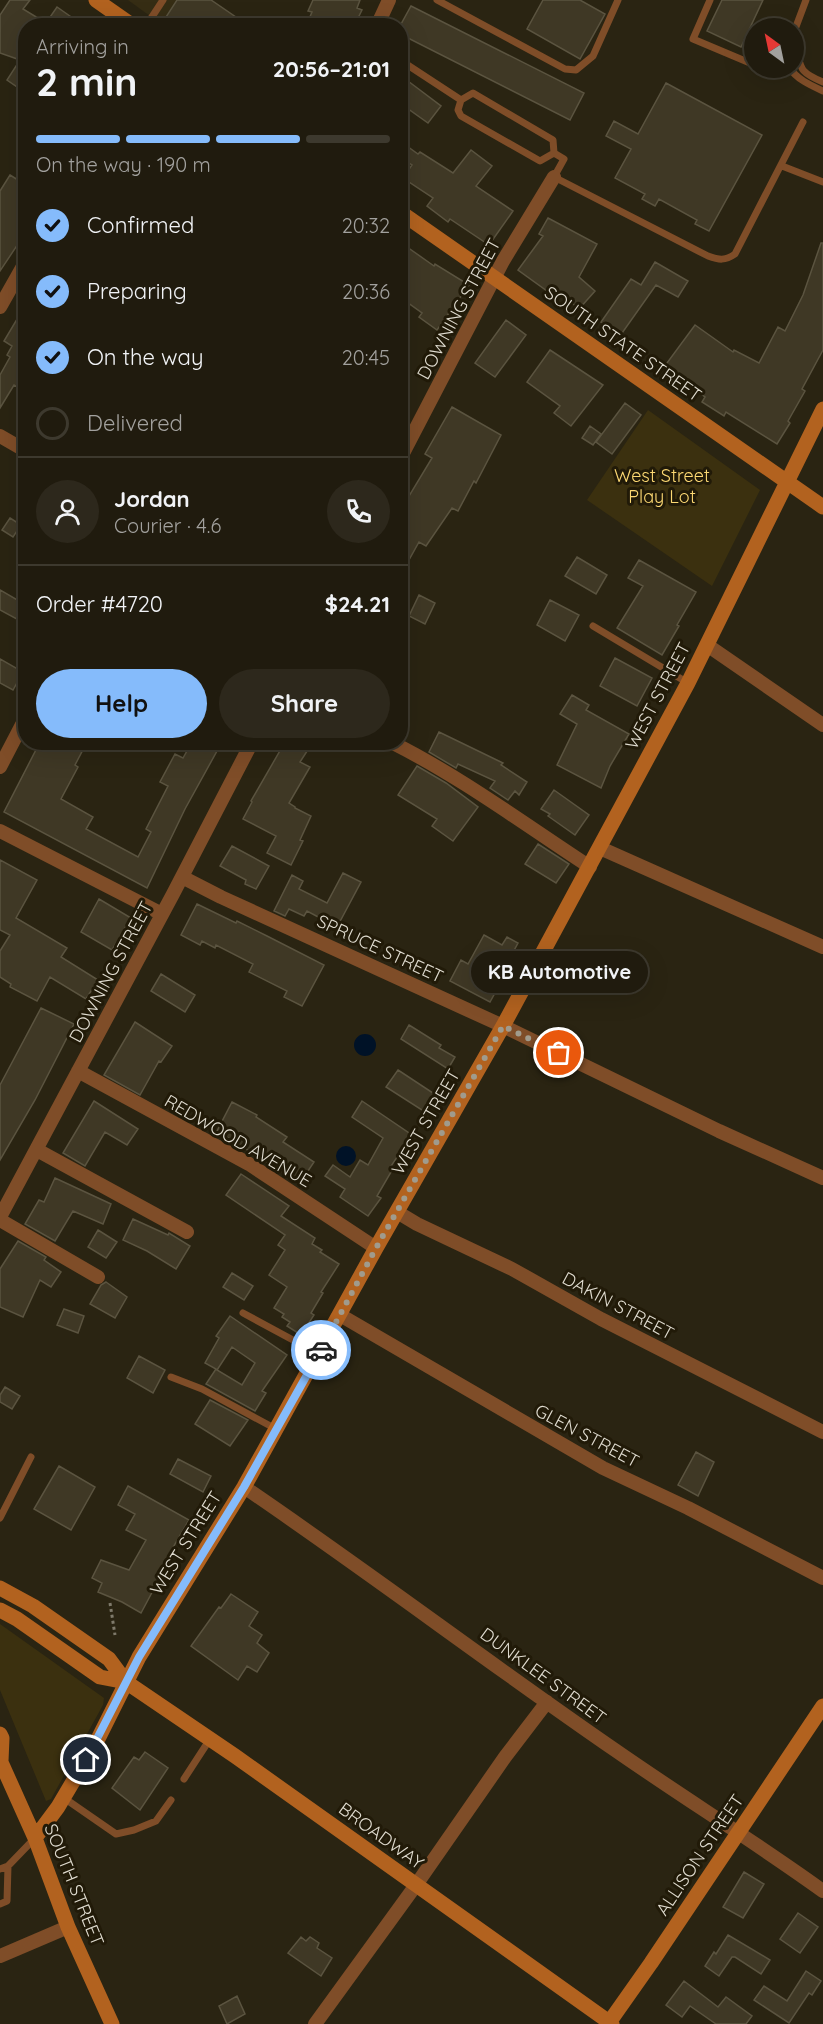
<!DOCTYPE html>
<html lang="en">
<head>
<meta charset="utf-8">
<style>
  :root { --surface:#201b0e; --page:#2d281c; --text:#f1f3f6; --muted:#a2a19e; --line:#3d392e; --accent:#85bbfb }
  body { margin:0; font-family:Quicksand,sans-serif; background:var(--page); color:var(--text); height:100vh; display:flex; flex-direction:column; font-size:22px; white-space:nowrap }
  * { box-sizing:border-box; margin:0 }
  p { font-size:20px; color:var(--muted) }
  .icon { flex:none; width:33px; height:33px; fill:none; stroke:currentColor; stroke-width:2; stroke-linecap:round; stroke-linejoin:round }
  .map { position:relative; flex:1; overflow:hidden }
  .drawer { position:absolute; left:18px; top:18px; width:390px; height:732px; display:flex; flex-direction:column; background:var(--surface); border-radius:24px; box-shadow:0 6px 24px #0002,0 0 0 2px var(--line) }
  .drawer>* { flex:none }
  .needle { width:39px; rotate:327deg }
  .fabs { position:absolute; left:744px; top:18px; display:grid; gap:12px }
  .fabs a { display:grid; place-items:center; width:60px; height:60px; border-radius:50%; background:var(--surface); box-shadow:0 6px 24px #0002,0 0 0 2px var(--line); font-size:30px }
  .pin { position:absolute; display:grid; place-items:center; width:51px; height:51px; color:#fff; margin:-26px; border:3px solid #fff; border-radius:50%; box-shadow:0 2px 6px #0007 }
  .courier { position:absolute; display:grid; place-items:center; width:60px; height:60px; margin:-30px; border:4px solid #85bbfb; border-radius:50%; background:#fff; color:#222; box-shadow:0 2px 8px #0007 }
  .bubble { position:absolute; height:42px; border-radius:21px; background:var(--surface); box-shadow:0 6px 24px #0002,0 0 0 2px var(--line); font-size:20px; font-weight:700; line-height:42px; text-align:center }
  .summary em { font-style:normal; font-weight:700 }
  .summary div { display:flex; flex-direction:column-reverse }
  .summary { display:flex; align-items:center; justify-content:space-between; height:102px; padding:0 18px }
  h1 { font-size:39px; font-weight:700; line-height:45px }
  .bar { display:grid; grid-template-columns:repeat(4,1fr); gap:9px 6px; align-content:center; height:72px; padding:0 18px }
  .bar i { height:8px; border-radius:4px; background:var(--line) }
  .bar .selected { background:var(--accent) }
  .bar p { grid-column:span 4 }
  .line { display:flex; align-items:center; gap:15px; padding:0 18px; border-top:2px solid var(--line) }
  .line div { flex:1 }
  .round { display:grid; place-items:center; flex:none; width:63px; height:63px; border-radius:32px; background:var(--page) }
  ol { padding:0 18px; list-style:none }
  li { display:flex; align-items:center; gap:18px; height:66px }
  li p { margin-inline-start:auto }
  li .icon { padding:6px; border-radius:50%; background:var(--accent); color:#111; stroke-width:4 }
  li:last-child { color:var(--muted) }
  li i { width:33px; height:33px; border:3px solid var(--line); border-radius:50% }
  .cta { display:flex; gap:12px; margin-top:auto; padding:12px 18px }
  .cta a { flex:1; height:69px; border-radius:36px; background:var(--accent); color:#111; font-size:24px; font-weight:700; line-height:69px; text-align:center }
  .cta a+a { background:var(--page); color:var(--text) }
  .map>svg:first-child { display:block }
</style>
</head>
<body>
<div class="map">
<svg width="823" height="2024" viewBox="0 0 823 2024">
  <rect width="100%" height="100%" fill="#2a2412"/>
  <path fill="#362d14" d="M128,0H176L161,24Z"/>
  <path fill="#3b300f" d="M648,410L760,490L712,586L587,500Z
    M0,1624L104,1698L103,1705L51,1799L46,1801L0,1690Z"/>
  <path fill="#001227" d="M354 1045a11 11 0 1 1 22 0a11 11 0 1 1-22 0Z
    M336 1156a10 10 0 1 1 20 0a10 10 0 1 1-20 0Z"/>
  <path fill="#3f3825" stroke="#5b5440" stroke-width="1.5" fill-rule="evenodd" d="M10,0H30L23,9L46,23L57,7L84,26H26V93L7,80L20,60L0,53V15Z
    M177,0H211L249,26H171L164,20Z
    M313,0H360L357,8L362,10L354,26H306L312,12L308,11Z
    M543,0H580L605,14L580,59L527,29Z
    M722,0H763L741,47L707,31Z
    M411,6L584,93L570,120L400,34V26Z
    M400,75L441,106L428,123L400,103Z
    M666,83L762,135L709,231L695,224L697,220L659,199L655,206L642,199L645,194L615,178L631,149L606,136L614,121L638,134Z
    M400,141L418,154L420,152L453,173L471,150L492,166L476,186L513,211L489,245L450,219L448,222L427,206L433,198L403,178L412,165L400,157Z
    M10,175L26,185V232L0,271V191Z
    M548,218L597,244L579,277L595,291L579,309L558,291L554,296L518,270L543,236L539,234Z
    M400,242L434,266L435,264L469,285L437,330L419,317L422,313L400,297Z
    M821,243H823V350L802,389L805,391L788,421L790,423L777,444L726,412L724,416L702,402L705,397L664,367L695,325L733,352L734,350L759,363L778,327L785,331L803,295Z
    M655,262L688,281L678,297L656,285L620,336L601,322L631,279L641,285Z
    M26,304V392L14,385L0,408V375L10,357L7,355L12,346L4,341Z
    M506,320L526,335L495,377L475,363Z
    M550,350L603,385L571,426L554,413L560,406L527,382Z
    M625,403L641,415L612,454L596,442Z
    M452,407L501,435L476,483L474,481L458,511L452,508L426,546L419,542L400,576V511L432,458L425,454Z
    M590,426L601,434L593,445L582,438Z
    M10,518L21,525L13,537L2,530Z
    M577,557L607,575L596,594L565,576Z
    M639,560L696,592L677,625L679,626L662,655L617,628L643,586L628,578Z
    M0,590L26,605V624L0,610Z
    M419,595L435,603L425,624L409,616Z
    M550,600L579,615L565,641L537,625Z
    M615,658L652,678L637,706L600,686Z
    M0,659L23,672L13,690L0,683Z
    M572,695L589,705L586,710L629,734L610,766L601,788L557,765L577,724L560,714Z
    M439,732L503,763L501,765L527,782L519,795L515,791L508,800L490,788L495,781L458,764L456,768L429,752Z
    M40,742H87L75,765L78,767L61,799L93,817L86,829L138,857L151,832L146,829L168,786L160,782L175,754L183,758L192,742H222L185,809L147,888L4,812Z
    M285,742H313L300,762L310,767L289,803L295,807V808L311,816L300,840L303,841L291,865L267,853L276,836L243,819L252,802L251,801Z
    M417,766L446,783L478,807L453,841L432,826L437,819L398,795Z
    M554,790L589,815L575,835L548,816L550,814L541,809Z
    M538,844L569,864L556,883L525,864Z
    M232,846L269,866L256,889L245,884L246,880L220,866Z
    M0,860L37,880L16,918L67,948L61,957L98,980L86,999L50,977L37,1001L10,987L11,984L0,977V951L10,935L0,930Z
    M343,873L361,882L337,927L307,911L304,916L289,909L285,916L274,911L292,875L303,881L299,889L327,903Z
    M99,899L131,918L112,950L81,932Z
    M197,904L236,923L237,921L267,936L324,965L302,1006L284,997L287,991L249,972L253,964L216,945L215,948L202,941L200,945L181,935Z
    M484,935L502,945L507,937L518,943L498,980L501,982L490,1002L450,981L461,960L468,964Z
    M161,974L195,995L185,1012L151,991Z
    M41,1008L74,1024L35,1100L0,1160V1085Z
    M135,1022L172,1046L161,1062L159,1061L140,1095L104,1075Z
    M409,1025L441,1045L439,1048L455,1057L448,1069L401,1039Z
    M398,1070L436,1095L425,1112L386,1087Z
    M94,1101L138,1129L127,1145L105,1132L85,1166L63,1153Z
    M362,1101L412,1135L391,1166L394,1167L377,1196L381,1198L368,1216L340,1197L345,1189L325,1176L333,1165L350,1177L360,1160L368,1165L383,1138L352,1117Z
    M232,1102L257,1115L256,1117L287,1137L283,1142L314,1162L300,1183L217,1131Z
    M241,1174L289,1206L281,1216L315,1238L312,1244L322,1250L320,1252L339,1264L321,1292L323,1293L311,1313L314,1315L301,1335L287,1326L290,1322L282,1317L284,1314L274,1308L287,1287L269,1275L285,1250L278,1245L285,1235L226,1195Z
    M55,1178L111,1204L103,1224L73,1211L55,1241L25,1224L39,1200L44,1202Z
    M133,1219L168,1235L169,1233L190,1246L176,1269L147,1251L123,1240Z
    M98,1230L117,1242L106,1258L88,1247Z
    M18,1241L46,1257L44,1260L61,1272L51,1287L40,1280L23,1317L0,1307V1269Z
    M232,1273L253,1286L244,1300L223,1287Z
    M106,1282L127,1297L115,1318L90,1304L101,1285Z
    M64,1309L84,1316L78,1333L57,1325Z
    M230,1316L287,1355L262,1391L266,1393L255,1411L206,1384L216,1369L205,1363L219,1338L216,1336ZM232,1347L255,1363L242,1385L217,1370Z
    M139,1356L165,1370L153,1393L127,1378Z
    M5,1387L20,1396L12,1409L0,1402V1395Z
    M210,1400L248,1420L230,1446L195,1424Z
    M696,1452L714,1462L698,1496L678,1485Z
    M178,1459L211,1476L203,1492L170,1474Z
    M59,1466L95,1487L71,1530L34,1509Z
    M128,1486L189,1520L168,1556L171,1557L141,1613L122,1602L98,1592L102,1583L92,1578L101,1560L129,1570L146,1540L126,1530L135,1514L118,1505Z
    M231,1594L258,1612L249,1626L262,1635L257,1643L269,1653L257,1672L247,1666L238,1680L191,1646L219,1607L221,1608Z
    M145,1752L168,1768L140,1810L112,1788L134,1757L139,1760Z
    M744,1872L764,1884L743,1918L723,1907Z
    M798,1913L818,1927L800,1953L780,1939Z
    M728,1935L770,1960L761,1974L735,1957H732L719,1976L705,1966L714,1952L716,1954Z
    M301,1937L306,1941L310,1937L319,1943L317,1948L332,1958L321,1976L288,1953Z
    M806,1971L821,1981L812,1995L809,1993L789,2023L754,2000L764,1986L787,2001Z
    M684,1981L718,2007L726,1997L752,2016L746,2024H716L690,2006L682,2017L666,2005Z
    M237,1996L245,2014L227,2024L219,2006Z"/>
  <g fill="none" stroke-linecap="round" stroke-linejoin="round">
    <path stroke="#7f7a6b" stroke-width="3" stroke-dasharray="3 3" stroke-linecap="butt" d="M110,1603L115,1635"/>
    <path stroke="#7f4d28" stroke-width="7" d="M437,0L565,69L576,70L593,56L618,0
      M710,0L693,39L750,63
      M146,26L163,0
      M794,32L806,0
      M794,42C803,66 794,70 823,82
      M400,60L461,100
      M790,68C796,79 812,86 823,91
      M473,93L553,140L554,153L540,161L461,116L458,110L461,100Z
      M554,153L564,159L554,177L708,256C719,260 725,261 735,254L803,122
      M782,166L823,182
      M593,626L688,683
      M243,1313L317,1353
      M171,1377L202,1389L276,1429
      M0,1518L31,1457
      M184,1779L210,1739
      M64,1798L116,1834L134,1830L156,1821L171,1800
      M0,1869L8,1866L35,1838
      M0,1904L7,1901L8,1866"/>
    <path stroke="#7f4d28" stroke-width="14" d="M377,26L389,0
      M0,307L26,261
      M0,436L26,451
      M400,459L503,261L554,177
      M707,645L823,725
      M391,742C461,777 524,824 590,867
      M0,767L26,717
      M0,831L162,914
      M600,848L823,947
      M182,877L221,897L503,1026L719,1131L823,1178
      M78,1071L249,1164L376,1248
      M37,1150L187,1232
      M397,1212L417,1224L512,1269L601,1319L823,1432
      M0,1217L173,894L252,742
      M0,1220L98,1277
      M340,1315L603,1468L688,1508L823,1578
      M244,1487C369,1572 490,1664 615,1750C684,1798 755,1842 823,1891
      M0,1956L68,1927
      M315,2024L416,1885L505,1757L547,1702"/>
    <path stroke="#b2621f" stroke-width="15" d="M96,0L133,26
      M400,212L823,507
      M0,1588L33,1606L109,1659L126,1682L235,1756L612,2024
      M0,1610L17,1619L100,1677L126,1682
      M0,1734L2,1738L1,1761
      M0,1760L35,1838L68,1927L112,2024
      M35,1838L58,1807L97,1741L139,1657L244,1487L376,1248L503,1026L688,683L823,409
      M608,2024L651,1963L823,1706"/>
  </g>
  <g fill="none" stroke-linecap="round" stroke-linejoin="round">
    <path stroke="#a09b8d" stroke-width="6" stroke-dasharray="0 10.8" d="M321,1350L376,1248L503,1026L559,1053"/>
    <path stroke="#85bbfb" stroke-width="8" d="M86,1760L139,1657L244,1487L321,1350"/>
  </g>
  <g text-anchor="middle" stroke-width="6" stroke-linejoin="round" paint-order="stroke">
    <g font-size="18" fill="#dfdbcf" stroke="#211a08">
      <text transform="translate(459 309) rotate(-62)" y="6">DOWNING STREET</text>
      <text transform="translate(623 344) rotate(35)" y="6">SOUTH STATE STREET</text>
      <text transform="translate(658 696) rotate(-62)" y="6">WEST STREET</text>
      <text transform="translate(380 949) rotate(25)" y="6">SPRUCE STREET</text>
      <text transform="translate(111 972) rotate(-62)" y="6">DOWNING STREET</text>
      <text transform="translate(426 1122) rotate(-60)" y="6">WEST STREET</text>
      <text transform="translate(238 1141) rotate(30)" y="6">REDWOOD AVENUE</text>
      <text transform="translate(618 1306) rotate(28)" y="6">DAKIN STREET</text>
      <text transform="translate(587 1436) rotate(28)" y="6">GLEN STREET</text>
      <text transform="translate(186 1543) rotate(-58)" y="6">WEST STREET</text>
      <text transform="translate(543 1676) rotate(36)" y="6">DUNKLEE STREET</text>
      <text transform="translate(381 1836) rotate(36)" y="6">BROADWAY</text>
      <text transform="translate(700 1855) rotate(-56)" y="6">ALLISON STREET</text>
      <text transform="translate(74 1885) rotate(68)" y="6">SOUTH STREET</text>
    </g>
    <g font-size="18" fill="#fdd973" stroke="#211a08">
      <text x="662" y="482">West Street<tspan x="662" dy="21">Play Lot</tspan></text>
    </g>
  </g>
</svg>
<div class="fabs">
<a><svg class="needle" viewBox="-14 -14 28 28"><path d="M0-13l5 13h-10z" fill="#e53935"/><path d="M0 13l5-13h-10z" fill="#a2a19e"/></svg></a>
</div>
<div class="pin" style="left:559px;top:1053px;background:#ea580c"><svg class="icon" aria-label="bag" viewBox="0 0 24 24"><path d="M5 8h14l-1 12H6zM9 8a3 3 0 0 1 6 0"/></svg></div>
<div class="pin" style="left:86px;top:1760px;background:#1f2937"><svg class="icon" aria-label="home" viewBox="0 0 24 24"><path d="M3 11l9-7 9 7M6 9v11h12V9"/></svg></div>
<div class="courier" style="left:321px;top:1350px"><svg class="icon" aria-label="car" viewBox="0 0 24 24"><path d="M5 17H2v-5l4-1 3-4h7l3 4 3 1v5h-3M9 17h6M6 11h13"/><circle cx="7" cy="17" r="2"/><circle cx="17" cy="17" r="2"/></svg></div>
<div class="bubble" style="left:471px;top:951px;width:177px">KB Automotive</div>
<section class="drawer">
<div class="summary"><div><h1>2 min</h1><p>Arriving in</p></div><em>20:56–21:01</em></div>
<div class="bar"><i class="selected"></i><i class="selected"></i><i class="selected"></i><i></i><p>On the way · 190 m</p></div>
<ol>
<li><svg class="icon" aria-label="check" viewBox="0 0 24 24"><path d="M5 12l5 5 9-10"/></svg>Confirmed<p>20:32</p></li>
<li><svg class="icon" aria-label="check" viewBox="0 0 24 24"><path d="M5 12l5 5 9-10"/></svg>Preparing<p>20:36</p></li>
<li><svg class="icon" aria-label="check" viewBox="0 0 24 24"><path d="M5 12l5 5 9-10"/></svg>On the way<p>20:45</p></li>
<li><i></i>Delivered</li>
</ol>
<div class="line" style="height:108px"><a class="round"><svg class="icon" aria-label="person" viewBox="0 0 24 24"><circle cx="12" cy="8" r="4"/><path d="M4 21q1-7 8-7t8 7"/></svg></a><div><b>Jordan</b><p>Courier · 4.6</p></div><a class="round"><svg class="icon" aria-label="phone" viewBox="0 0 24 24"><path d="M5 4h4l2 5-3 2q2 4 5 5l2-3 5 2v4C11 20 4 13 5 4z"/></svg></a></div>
<div class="line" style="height:78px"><div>Order #4720</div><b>$24.21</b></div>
<div class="cta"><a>Help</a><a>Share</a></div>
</section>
</div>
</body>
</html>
